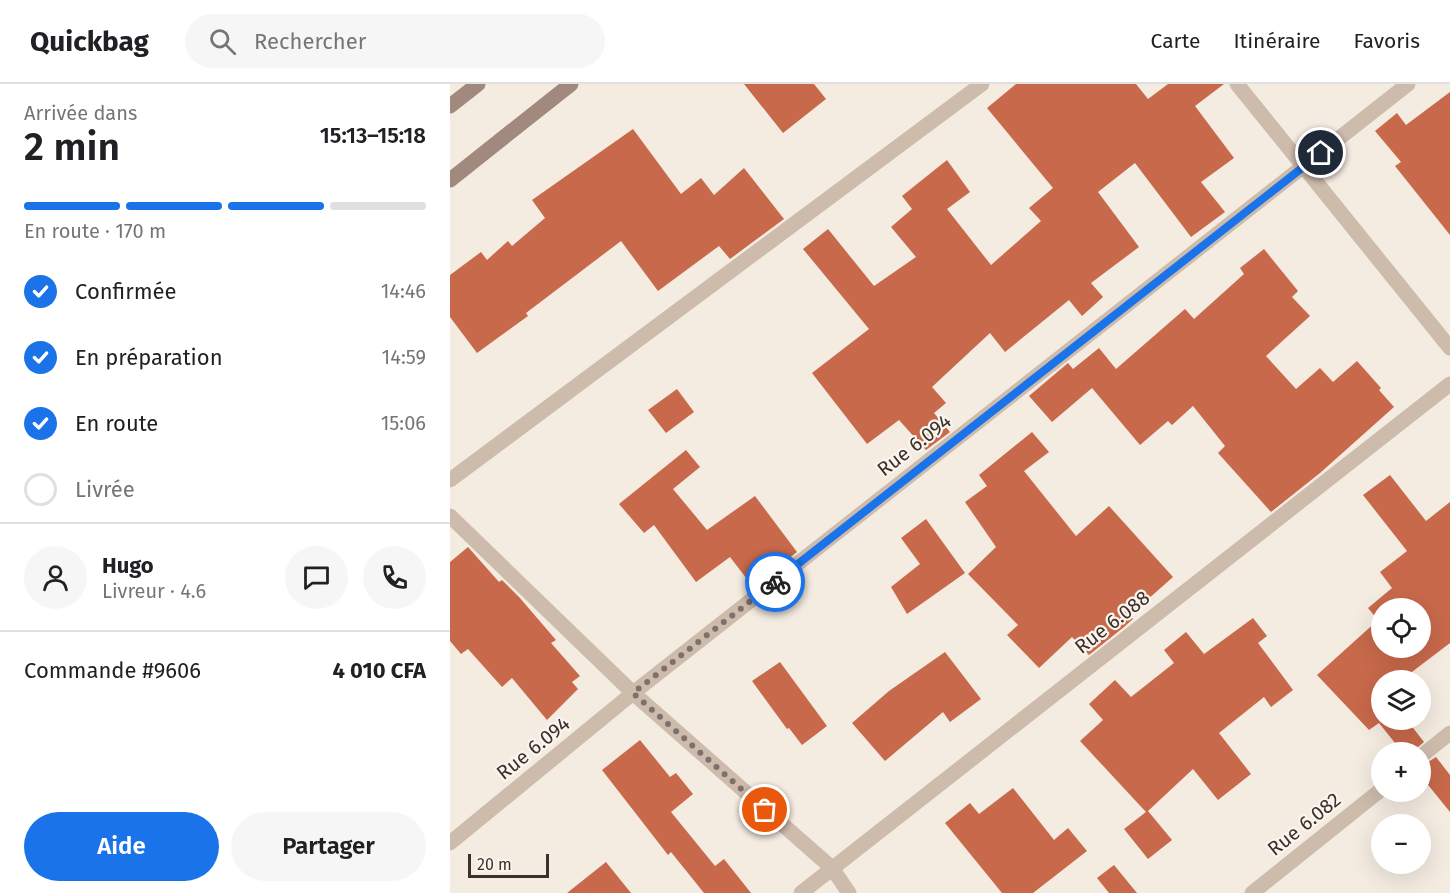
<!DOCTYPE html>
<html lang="fr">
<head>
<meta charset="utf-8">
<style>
  :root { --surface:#fff; --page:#f6f6f6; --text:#202124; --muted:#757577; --line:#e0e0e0; --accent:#1a73e8 }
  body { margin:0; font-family:"Fira Sans",sans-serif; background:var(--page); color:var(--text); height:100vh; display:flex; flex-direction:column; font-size:22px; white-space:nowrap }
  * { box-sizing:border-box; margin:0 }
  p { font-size:20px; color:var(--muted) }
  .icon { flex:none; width:33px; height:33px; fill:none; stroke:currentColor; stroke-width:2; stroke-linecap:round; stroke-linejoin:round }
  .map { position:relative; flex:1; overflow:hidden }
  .panel { display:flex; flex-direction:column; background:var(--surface); width:450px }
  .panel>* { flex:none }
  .controls { position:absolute; left:921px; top:514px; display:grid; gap:12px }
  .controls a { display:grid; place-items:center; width:60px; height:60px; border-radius:50%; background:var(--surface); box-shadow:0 6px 24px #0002; font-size:30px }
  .scale { position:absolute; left:18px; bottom:15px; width:81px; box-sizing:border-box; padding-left:6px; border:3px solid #3b302b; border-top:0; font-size:16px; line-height:21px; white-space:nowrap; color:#3b302b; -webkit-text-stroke:4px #fbf5ee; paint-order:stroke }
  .pin { position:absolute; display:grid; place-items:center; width:51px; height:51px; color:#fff; margin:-26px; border:3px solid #fff; border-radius:50%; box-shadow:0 2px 6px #0007 }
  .courier { position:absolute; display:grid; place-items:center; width:60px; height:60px; margin:-30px; border:4px solid #1a73e8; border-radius:50%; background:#fff; color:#222; box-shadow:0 2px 8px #0007 }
  .headline em { font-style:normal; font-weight:600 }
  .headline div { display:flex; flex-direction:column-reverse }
  .headline { display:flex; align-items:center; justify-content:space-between; height:102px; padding:0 24px }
  h1 { font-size:39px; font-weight:600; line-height:45px }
  .bar { display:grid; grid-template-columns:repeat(4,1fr); gap:9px 6px; align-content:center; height:72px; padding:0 24px }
  .bar i { height:8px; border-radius:4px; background:var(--line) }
  .bar .on { background:var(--accent) }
  .bar p { grid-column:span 4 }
  .line { display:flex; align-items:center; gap:15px; padding:0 24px; border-top:2px solid var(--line) }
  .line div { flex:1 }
  .round { display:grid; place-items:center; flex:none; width:63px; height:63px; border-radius:32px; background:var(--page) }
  ol { padding:0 24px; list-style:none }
  li { display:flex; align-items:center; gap:18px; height:66px }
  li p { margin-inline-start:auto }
  li .icon { padding:6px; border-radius:50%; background:var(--accent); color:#fff; stroke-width:4 }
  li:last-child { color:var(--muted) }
  li i { width:33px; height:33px; border:3px solid var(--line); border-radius:50% }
  .action { display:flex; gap:12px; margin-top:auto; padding:12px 24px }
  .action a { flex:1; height:69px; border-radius:36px; background:var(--accent); color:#fff; font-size:24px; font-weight:600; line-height:69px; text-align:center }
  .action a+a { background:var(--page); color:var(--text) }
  header { display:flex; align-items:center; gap:36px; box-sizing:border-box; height:84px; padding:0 30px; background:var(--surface); border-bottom:2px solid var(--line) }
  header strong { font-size:28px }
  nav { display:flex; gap:33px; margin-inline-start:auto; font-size:21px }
  .search { width:420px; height:54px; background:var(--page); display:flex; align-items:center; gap:15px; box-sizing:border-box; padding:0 21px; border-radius:33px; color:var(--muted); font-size:22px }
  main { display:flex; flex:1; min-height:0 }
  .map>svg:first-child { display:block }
</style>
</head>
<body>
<header>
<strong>Quickbag</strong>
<div class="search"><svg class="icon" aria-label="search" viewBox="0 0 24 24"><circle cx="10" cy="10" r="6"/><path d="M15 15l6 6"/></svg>Rechercher</div>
<nav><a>Carte</a><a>Itinéraire</a><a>Favoris</a></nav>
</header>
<main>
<section class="panel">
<div class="headline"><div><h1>2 min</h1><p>Arrivée dans</p></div><em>15:13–15:18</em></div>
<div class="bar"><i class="on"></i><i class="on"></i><i class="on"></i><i></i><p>En route · 170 m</p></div>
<ol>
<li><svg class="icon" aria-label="check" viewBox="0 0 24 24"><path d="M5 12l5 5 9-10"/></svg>Confirmée<p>14:46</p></li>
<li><svg class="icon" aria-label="check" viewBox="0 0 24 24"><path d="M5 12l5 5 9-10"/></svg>En préparation<p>14:59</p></li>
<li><svg class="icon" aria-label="check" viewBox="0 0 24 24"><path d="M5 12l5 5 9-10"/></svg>En route<p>15:06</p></li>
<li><i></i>Livrée</li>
</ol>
<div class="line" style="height:108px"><a class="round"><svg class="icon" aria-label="person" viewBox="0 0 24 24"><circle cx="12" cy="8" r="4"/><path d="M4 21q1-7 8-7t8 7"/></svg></a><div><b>Hugo</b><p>Livreur · 4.6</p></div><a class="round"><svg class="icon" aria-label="chat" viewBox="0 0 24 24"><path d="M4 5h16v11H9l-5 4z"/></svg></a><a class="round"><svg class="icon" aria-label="phone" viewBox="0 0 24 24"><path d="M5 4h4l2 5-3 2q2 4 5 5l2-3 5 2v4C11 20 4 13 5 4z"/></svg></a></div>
<div class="line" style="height:78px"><div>Commande #9606</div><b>4 010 CFA</b></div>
<div class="action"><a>Aide</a><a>Partager</a></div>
</section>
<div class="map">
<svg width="1000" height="809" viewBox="0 0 1000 809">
  <rect width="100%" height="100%" fill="#f4ebe1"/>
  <path fill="#c8694b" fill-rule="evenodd" d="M294,0H364L376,15L333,49Z
    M566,0H686L698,15L718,0H774L745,22L784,74L751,98L775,128L741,153L685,79L648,108L689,163L641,199L653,213L632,232L619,216L555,268L540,249L482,303L496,319L484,329L500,348L476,366L449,336L417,360L362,289L419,245L353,165L378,145L424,202L466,173L441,143L462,125L452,112L497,76L520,108L497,125L541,181L591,137L579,124L603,104L537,24Z
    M1000,8V151L945,82L951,78L925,47L947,29L956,41Z
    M183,45L231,110L251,94L264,111L294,84L334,135L280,175L269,162L208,207L171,157L76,229L78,232L27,269L0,233V191L31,168L37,176L58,157L62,162L95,134L82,116Z
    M814,165L848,207L842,213L860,232L816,272L846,305L870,284L883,298L907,277L931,304L929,306L944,323L870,389L821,428L768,369L775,362L743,322L722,341L718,337L690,361L642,304L602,338L579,312L618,279L623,285L649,264L666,285L735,225L744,235L794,190L790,184Z
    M227,305L244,328L216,349L198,326Z
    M582,348L599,368L574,387L626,452L659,422L723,493L680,531L683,535L674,543L639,571L622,553L589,584L557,551L568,541L518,490L546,463L515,418L537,402L529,391Z
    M236,366L250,383L223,405L257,446L305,412L347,468L325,485L323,482L300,499L280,473L246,498L204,441L194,449L169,420Z
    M940,391L976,437L1000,418V559L950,597H932V636H957L974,658L961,669H953L929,639L919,646L867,591L928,536L918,524L942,504L930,488L957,467L913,411ZM932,525H970V564H932Z
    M476,435L515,489L457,530L441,503L470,480L451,454Z
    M18,463L49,498L52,496L69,513L106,556L101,559L130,592L122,598L128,605L97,636L62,594L52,603L18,565L11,570L0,557V478Z
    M803,534L817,552L808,559L843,606L821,623L814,613L769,649L801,690L768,716L743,685L698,727L722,756L698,775L674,745L696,728L630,657L653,636L639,620L665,596L681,613L724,579L714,566L736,548L754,570Z
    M495,568L531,615L500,638L493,628L435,677L402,639L439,607Z
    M330,578L377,642L352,661L339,644L337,645L302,597Z
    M190,656L220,693L226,689L243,710L221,728L265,782L274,775L301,809H254L221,768L218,771L152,686Z
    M986,673L1000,691V728L970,691V683Z
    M563,704L604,756L618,744L637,767L583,809H552L495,739L520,719L529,730Z
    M156,778L181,809H117Z
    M664,781L687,809H659L647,794Z"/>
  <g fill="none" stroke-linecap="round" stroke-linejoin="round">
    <path stroke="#cdbbac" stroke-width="15" d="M787,0L1000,264
      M0,396L532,0
      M0,432L183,609L382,784L399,809
      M970,673L1000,649
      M0,759L183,609L958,0
      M351,809L1000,300
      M802,809L932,705"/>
    <path stroke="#a18a7d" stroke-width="15" d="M0,22L28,0
      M0,96L121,0"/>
  </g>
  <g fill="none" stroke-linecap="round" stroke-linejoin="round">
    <path stroke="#7c716b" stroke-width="6" stroke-dasharray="0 10.8" d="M315,726L183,609L325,498"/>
    <path stroke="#1a73e8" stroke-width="8" d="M325,498L871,69"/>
  </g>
  <g text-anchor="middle" stroke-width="4.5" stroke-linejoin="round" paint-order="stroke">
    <g font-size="20" fill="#3b302b" stroke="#fbf5ee">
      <text transform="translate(464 361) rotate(-38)" y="7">Rue 6.094</text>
      <text transform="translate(662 538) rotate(-38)" y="7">Rue 6.088</text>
      <text transform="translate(83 664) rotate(-39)" y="7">Rue 6.094</text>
      <text transform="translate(854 740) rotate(-39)" y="7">Rue 6.082</text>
    </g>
  </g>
</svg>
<div class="controls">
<a><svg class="icon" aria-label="locate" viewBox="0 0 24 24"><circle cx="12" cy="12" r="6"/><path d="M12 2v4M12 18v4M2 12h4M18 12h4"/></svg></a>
<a><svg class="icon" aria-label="layers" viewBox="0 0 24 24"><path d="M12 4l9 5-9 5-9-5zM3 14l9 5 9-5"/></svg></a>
<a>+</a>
<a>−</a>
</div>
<div class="scale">20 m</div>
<div class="pin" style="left:315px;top:726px;background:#ea580c"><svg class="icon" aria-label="bag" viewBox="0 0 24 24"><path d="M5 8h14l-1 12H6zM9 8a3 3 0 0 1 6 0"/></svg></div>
<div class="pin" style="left:871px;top:69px;background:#1f2937"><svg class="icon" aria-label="home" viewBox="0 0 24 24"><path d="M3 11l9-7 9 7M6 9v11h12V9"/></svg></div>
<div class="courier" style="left:325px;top:498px"><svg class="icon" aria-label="bike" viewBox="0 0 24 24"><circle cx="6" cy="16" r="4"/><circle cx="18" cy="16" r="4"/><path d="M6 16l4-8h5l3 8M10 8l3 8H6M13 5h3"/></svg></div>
</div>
</main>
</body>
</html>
